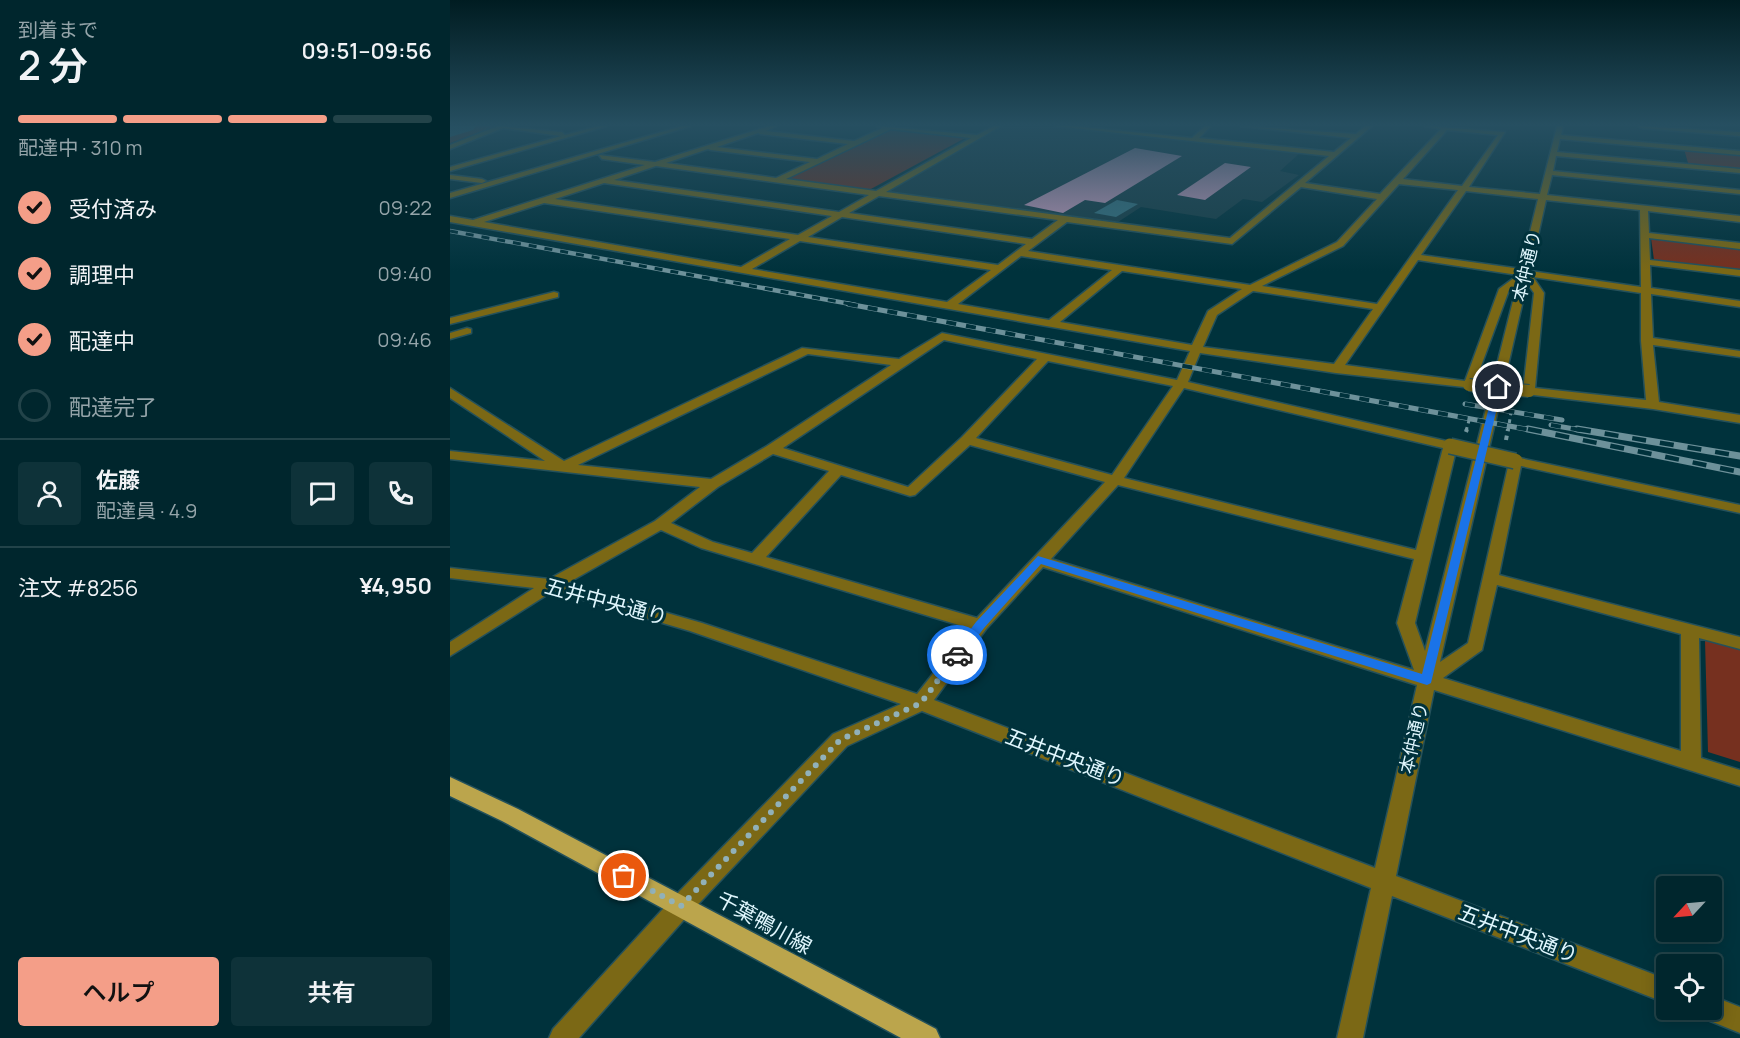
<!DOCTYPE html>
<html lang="ja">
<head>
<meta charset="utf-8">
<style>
  :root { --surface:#00262d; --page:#0e3239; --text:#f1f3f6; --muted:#95a5aa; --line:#224349; --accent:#f49e88 }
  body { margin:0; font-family:Manrope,"Noto Sans JP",sans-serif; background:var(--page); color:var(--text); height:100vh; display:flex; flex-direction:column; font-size:22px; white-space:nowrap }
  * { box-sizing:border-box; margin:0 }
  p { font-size:20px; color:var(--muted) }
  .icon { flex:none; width:33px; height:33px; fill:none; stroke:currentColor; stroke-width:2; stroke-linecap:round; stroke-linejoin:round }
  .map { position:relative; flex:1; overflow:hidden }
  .drawer { display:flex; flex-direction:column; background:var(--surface); width:450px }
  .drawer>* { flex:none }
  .needle { width:39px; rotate:244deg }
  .controls { position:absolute; left:1206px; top:876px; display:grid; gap:12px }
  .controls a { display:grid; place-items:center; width:66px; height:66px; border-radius:6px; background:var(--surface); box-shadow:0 3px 15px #0003,0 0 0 2px var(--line); font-size:30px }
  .pin { position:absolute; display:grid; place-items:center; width:51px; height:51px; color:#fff; margin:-26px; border:3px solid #fff; border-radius:50%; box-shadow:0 2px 6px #0007 }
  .courier { position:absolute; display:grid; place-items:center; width:60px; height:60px; margin:-30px; border:4px solid #1a73e8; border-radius:50%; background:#fff; color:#222; box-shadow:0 2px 8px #0007 }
  .headline em { font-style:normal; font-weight:600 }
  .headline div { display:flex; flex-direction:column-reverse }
  .headline { display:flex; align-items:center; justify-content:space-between; height:102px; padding:0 18px }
  h1 { font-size:39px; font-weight:600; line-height:45px }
  .bar { display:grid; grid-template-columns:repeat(4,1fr); gap:9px 6px; align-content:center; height:72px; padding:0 18px }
  .bar i { height:8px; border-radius:4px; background:var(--line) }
  .bar .selected { background:var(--accent) }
  .bar p { grid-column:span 4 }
  .line { display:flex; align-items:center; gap:15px; padding:0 18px; border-top:2px solid var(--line) }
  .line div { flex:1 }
  .round { display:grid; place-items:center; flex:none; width:63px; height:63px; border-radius:6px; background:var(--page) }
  ol { padding:0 18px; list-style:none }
  li { display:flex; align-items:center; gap:18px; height:66px }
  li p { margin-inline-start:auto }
  li .icon { padding:6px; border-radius:50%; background:var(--accent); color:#111; stroke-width:4 }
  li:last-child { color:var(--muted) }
  li i { width:33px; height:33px; border:3px solid var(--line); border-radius:50% }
  .cta { display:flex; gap:12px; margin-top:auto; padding:12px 18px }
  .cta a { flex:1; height:69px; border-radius:6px; background:var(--accent); color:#111; font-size:24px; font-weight:600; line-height:69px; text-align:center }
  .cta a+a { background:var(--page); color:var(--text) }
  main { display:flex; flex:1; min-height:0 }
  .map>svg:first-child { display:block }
</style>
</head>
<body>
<main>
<section class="drawer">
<div class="headline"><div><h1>2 分</h1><p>到着まで</p></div><em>09:51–09:56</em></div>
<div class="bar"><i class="selected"></i><i class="selected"></i><i class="selected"></i><i></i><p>配達中 · 310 m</p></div>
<ol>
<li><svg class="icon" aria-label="check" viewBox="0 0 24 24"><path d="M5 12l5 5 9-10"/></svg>受付済み<p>09:22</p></li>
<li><svg class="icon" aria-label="check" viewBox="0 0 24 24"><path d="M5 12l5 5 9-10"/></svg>調理中<p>09:40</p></li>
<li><svg class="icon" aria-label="check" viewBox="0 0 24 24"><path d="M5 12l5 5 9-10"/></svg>配達中<p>09:46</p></li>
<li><i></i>配達完了</li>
</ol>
<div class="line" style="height:108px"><a class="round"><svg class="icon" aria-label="person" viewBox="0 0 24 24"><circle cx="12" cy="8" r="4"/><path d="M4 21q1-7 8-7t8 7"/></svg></a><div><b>佐藤</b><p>配達員 · 4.9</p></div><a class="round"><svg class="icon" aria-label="chat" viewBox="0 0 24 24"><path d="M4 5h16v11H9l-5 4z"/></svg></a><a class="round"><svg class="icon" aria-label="phone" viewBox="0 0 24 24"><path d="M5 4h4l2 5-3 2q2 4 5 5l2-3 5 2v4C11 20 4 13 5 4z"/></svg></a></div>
<div class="line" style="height:78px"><div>注文 #8256</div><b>¥4,950</b></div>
<div class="cta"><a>ヘルプ</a><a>共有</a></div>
</section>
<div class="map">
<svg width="1290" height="1038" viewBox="0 0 1290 1038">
  <rect width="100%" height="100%" fill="#00323c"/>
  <path fill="#193f48" d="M551,126H596L851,152L830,171L849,175L812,202L793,199L766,219L691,207L668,222L440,192L439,190Z"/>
  <path fill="#76301f" d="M0,126H46L0,143Z
    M437,130L515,138L419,190L335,178Z
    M1234,149L1290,154V169L1238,163Z
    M1201,238L1290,248V271L1204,260Z
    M1255,640L1290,650V762L1258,752Z"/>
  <path fill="#387280" d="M667,200L688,204L666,217L644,213Z"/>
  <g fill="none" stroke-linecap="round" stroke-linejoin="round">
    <path fill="#387280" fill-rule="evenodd" d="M0,126H26L23,130L0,137Z"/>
  </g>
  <path fill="#c399b9" d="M685,148L732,156L655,203L635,200L613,213L574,205Z
    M775,163L801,167L755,200L727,195Z"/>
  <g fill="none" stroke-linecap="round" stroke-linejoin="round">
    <g stroke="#24515b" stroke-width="3">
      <path id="minor" d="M48,126L112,132L115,135L148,126H157L0,171V167L111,136L53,128L0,149V145Z
        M232,126H241L0,198V193Z
        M319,126H327L316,131L404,141L432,128L426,126L527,135L544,126H551L436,192L780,238L879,156L604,126H623L742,138L755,126H761L749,138L884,152L901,138L790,126L906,134L915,126H922L855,183L930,194L991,129L975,126L1055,132L1019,187L1090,194L1107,126H1113L1111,135L1290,151V155L1110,139L1107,152L1290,169V173L1106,156L1103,171L1290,190V194L1102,175L1097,195L1290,216V222L1198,211L1199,233L1290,243V249L1199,238L1200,260L1290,270V276L1200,265L1201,288L1290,301V307L1201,294L1203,338L1290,351V357L1203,345L1209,402L1290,415V423L1203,409L1075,394L1073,391L1084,293L1077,283L990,662L1018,643L1060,458L1065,457L1290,505V513L1071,466L1049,575L1290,637V649L1249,638L1251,758L1290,770V786L984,690L946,876L1216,979V1003L942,896L913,1038H887L921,888L472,711L397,746L239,914L129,1038H99L103,1029L223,898L383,734L451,704L240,631L103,591L0,656V642L84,588L0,578V568L99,579L205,521L250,487L0,459V451L95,461L0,398V388L114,461L352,348L449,359L492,333L727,380L740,351L0,222V216L23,220L195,165L152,159L149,155L205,162ZM441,129L521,138L426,191L336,179ZM997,130L1048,135L1012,186L953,179ZM308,133L310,134L398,144L367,159L267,147ZM258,149L261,150L360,162L326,178L216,163ZM206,166L419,195L389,212L164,180ZM154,183L382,216L348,235L105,199ZM949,184L1008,190L927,304L812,286L893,246ZM851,187L927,199L887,242L800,285L578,251L617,222L782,244ZM1016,191L1088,199L1071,269L971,255ZM429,196L608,220L582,239L399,213ZM1096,200L1190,210L1191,287L1080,271ZM94,203L340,239L291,267L34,222ZM392,217L576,244L548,265L358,237ZM350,241L541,270L497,302L302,269ZM571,256L662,270L599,320L508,304ZM968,260L1068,275L1049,289L1015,381L895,365ZM672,271L792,289L758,311L742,345L610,322ZM1083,277L1191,293V341L1196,400L1085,388L1094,293ZM1067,285L975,651L965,623L1007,446L1005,443L738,382L750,353L886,373L1023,388L1059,290ZM803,291L923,309L884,364L753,347L767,315ZM494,340L587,359L512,437L458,487L333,448ZM358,354L441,365L317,446L261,479L128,465ZM598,361L723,386L662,475L526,438ZM734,388L993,448L966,550L674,478ZM520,445L655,482L527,618L316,557L391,475L460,496L465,495ZM323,454L379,471L302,553L263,542L221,523L268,487ZM668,485L964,559L947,623L964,670L601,559ZM211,530L251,548L519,628L467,694L252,623L116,584ZM593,567L967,685L925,868L484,700L536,629ZM1047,585L1231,634V751L993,678L1032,650Z
        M1188,126L1290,132V136L1191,128Z
        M0,175L32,179L36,181L32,183L0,179Z
        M104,292L108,293V297L0,324V318Z
        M17,328L21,329V333L0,339V333Z
        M1262,996L1290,1007V1033L1253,1018L1249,1010H1262Z"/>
    </g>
    <g stroke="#24515b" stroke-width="3">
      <path id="major" d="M0,777L68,809L486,1029L490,1038H451L52,821L0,796Z"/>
    </g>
    <path stroke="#73979f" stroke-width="3" stroke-dasharray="4 4" stroke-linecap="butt" d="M1016,431L1020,417
      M1058,431L1062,406"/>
    <path stroke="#73979f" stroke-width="4" stroke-dasharray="4.5 4.5" stroke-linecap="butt" d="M1016,432L1017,429
      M1056,440L1058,429"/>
    <use href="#minor" fill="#7b6815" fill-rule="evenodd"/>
    <use href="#major" fill="#bba54c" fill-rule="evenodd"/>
    <g stroke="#6d919a" stroke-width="4.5">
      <path id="rail-far2" d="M0,231L406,305"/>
    </g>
    <g stroke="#6d919a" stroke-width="5">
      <path id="rail-far1" d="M398,304L1086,431
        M1015,404L1112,420
        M1101,425L1136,431"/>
    </g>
    <g stroke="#6d919a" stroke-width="7">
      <path id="rail" d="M1078,429L1290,472
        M1127,429L1290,456"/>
    </g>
    <use href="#rail-far2" stroke="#00323c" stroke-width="3" stroke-dasharray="8" stroke-linecap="butt"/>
    <use href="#rail-far1" stroke="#00323c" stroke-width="4" stroke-dasharray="10" stroke-linecap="butt"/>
    <use href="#rail" stroke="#00323c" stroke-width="4.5" stroke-dasharray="14" stroke-linecap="butt"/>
    <g stroke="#24515b" stroke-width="14" stroke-linecap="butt">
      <path id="minor-bridge-far1" d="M1019,385L1079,391"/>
    </g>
    <g stroke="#24515b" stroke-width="18" stroke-linecap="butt">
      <path id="minor-bridge" d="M1000,446L1065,461"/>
    </g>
    <use href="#minor-bridge-far1" stroke="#7b6815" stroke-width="12"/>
    <use href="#minor-bridge" stroke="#7b6815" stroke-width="15"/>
  </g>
  <linearGradient id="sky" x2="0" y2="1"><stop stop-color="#001c21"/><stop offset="0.46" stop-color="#264f61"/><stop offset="1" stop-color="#264f61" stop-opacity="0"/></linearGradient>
  <rect width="1290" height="271" fill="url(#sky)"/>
  <path fill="#1a73e8" d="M1048,385L1052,387L981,683L977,685L591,564L534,628L511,658L507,659L501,655L526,622L588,556L972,674L1044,387Z"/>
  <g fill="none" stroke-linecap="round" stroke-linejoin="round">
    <path stroke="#91b1b9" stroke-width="6" stroke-dasharray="0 10.8" d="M174,876L231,906L390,740L471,703L507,655"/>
  </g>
  <g text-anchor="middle" stroke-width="6" stroke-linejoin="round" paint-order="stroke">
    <g font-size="18" fill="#dff6fd" stroke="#00323c">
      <text transform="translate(1077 266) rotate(-77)" y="6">本仲通り</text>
      <text transform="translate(964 738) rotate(-77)" y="6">本仲通り</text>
    </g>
    <g font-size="21" fill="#dff6fd" stroke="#00323c">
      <text transform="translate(156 602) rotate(15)" y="7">五井中央通り</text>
      <text transform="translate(615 758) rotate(21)" y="7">五井中央通り</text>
      <text transform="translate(314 923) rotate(29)" y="7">千葉鴨川線</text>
      <text transform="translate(1068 934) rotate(21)" y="7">五井中央通り</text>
    </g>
  </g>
</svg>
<div class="controls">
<a><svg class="needle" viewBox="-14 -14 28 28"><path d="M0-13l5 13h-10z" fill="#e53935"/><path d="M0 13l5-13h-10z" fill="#95a5aa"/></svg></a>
<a><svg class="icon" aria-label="locate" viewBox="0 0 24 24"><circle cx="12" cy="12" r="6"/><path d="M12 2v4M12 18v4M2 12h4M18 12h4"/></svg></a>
</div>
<div class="pin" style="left:174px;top:876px;background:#ea580c"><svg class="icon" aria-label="bag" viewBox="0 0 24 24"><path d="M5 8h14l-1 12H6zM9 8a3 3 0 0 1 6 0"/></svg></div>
<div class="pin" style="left:1048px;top:387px;background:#1f2937"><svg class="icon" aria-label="home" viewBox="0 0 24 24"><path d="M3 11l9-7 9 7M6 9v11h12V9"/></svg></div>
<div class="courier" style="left:507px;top:655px"><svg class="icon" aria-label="car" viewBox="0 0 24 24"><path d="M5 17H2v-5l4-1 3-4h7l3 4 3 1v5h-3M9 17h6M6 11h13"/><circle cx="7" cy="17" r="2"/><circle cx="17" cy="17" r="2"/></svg></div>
</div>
</main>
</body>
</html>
